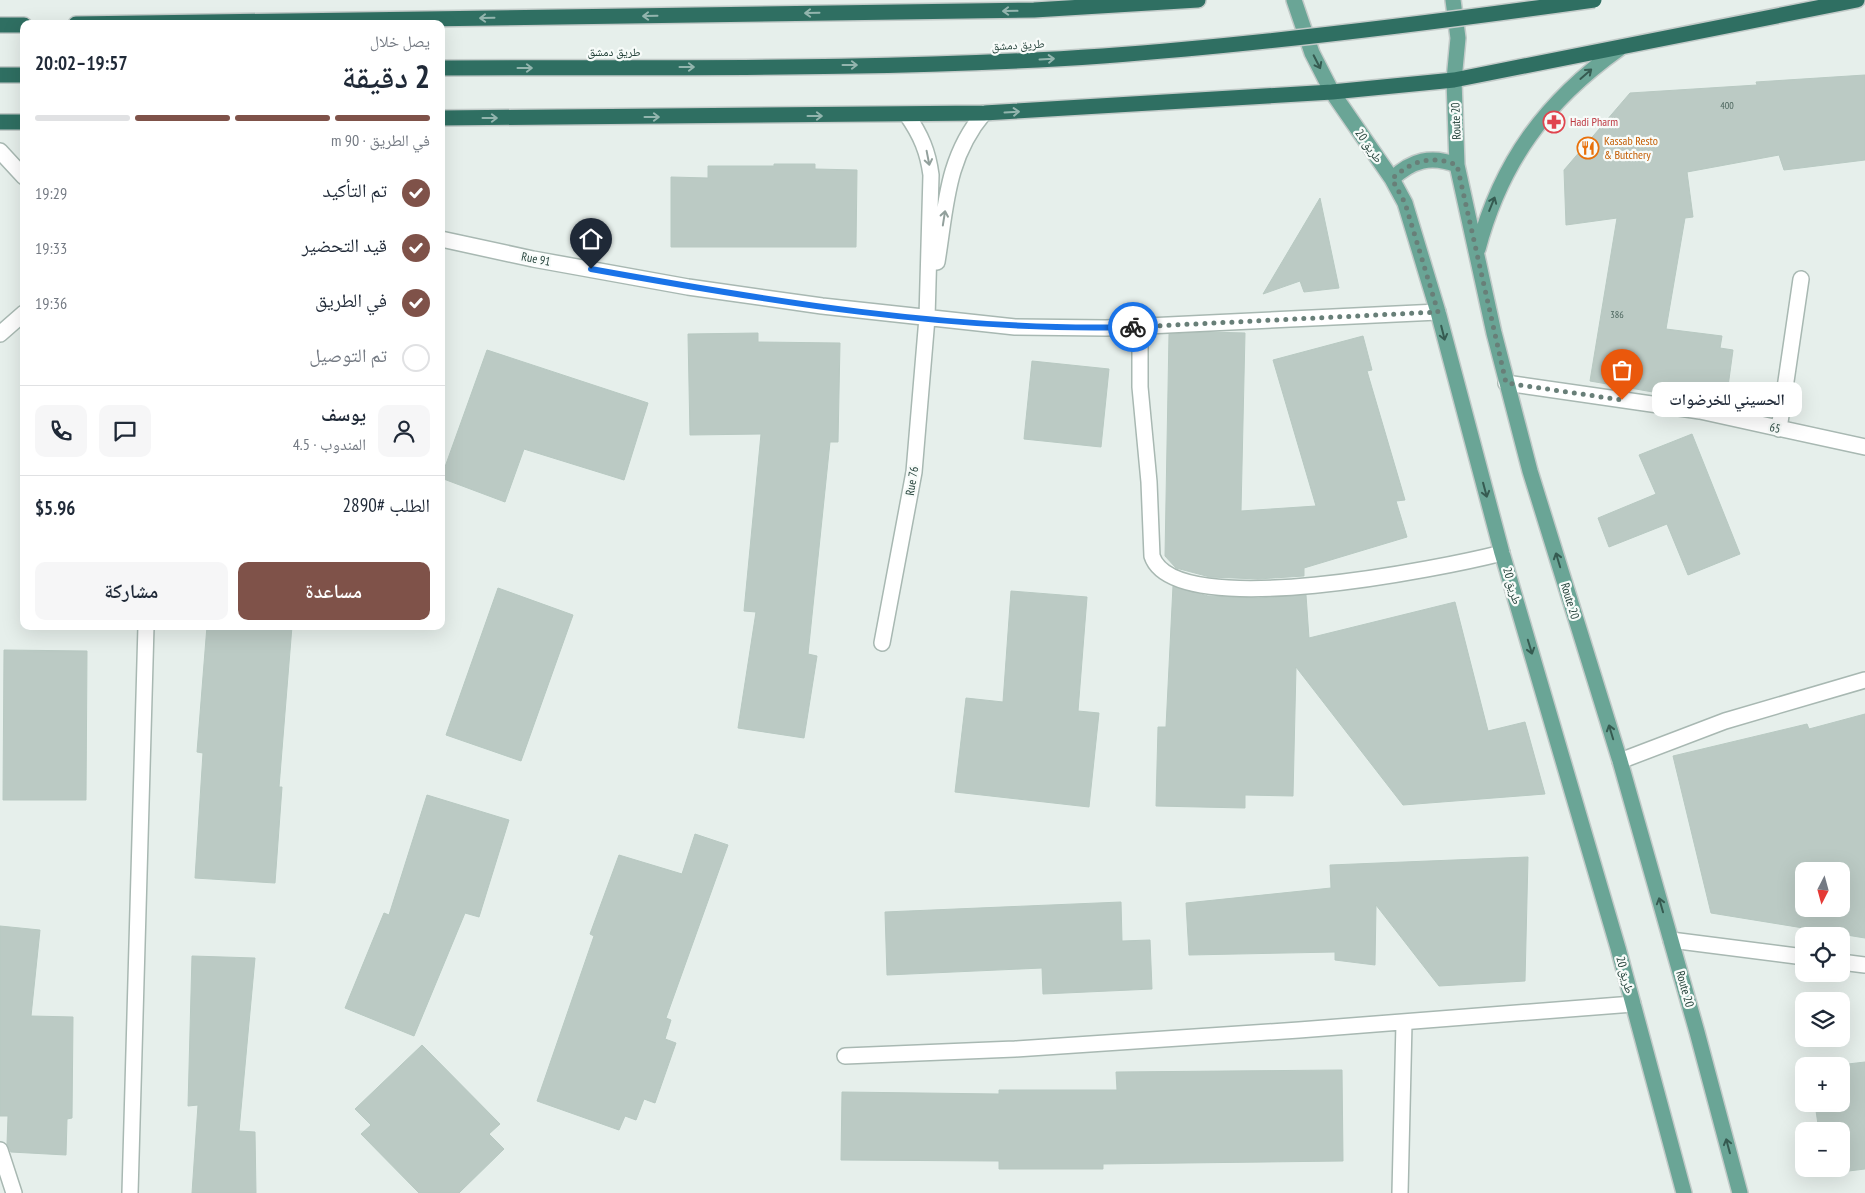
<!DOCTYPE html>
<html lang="ar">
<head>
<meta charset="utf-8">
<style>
  :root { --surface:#fff; --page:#f6f6f7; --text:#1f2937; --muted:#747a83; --line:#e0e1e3; --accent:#7f5249 }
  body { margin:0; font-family:"PT Sans Narrow","Noto Naskh Arabic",sans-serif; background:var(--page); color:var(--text); direction:rtl; height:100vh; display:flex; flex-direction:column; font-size:19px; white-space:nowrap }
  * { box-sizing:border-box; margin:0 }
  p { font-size:16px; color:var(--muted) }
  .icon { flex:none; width:28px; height:28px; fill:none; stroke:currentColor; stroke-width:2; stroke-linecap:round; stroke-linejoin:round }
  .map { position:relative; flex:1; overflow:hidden; direction:ltr }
  .panel { position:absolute; left:20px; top:20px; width:425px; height:610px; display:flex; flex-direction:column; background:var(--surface); border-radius:10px; box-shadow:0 5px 20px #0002; direction:rtl }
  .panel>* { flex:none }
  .needle { width:32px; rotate:186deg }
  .fabs { position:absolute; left:1795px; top:862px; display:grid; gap:10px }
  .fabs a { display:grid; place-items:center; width:55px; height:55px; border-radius:10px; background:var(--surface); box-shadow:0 5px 20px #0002; font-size:25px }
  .pin { position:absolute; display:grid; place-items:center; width:42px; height:42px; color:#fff; margin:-51px -21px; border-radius:50% 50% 50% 0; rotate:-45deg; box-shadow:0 0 5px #0007 }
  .pin .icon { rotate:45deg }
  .courier { position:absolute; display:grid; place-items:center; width:50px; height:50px; margin:-25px; border:4px solid #1a73e8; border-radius:50%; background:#fff; color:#222; box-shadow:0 1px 6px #0007 }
  .bubble { position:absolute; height:35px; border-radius:10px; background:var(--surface); box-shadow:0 5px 20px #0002; font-size:16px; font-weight:600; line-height:35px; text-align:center; direction:rtl }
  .head em { font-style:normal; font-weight:600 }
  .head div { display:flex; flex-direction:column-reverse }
  .head { display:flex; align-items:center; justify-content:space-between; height:85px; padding:0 15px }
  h1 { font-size:32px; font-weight:600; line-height:38px }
  .bar { display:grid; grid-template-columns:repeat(4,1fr); gap:8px 5px; align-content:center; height:60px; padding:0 15px }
  .bar i { height:6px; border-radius:4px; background:var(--line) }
  .bar .active { background:var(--accent) }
  .bar p { grid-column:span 4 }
  .line { display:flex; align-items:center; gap:12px; padding:0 15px; border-top:1px solid var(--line) }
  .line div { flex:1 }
  .round { display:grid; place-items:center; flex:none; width:52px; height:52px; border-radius:10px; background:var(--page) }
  ol { padding:0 15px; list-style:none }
  li { display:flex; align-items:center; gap:15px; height:55px }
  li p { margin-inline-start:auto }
  li .icon { padding:5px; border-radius:50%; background:var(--accent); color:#fff; stroke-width:4 }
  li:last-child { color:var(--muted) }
  li i { width:28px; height:28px; border:2px solid var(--line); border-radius:50% }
  .cta { display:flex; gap:10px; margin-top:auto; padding:10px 15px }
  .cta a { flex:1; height:58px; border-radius:10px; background:var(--accent); color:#fff; font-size:20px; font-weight:600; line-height:58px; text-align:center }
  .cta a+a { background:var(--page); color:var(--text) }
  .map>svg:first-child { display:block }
</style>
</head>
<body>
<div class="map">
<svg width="1865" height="1193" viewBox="0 0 1865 1193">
  <rect width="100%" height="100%" fill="#e6efeb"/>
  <path fill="#bbcac4" stroke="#b8c9c2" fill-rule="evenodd" d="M1865,75V160L1784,170L1779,155L1687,172L1693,217L1685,218L1666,329L1722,336L1720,348L1733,350L1726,401L1711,398L1710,402L1590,381L1617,218L1566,225L1564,170L1630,93L1757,85L1756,82Z
    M774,164H815V169L857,170L856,247H671V177L708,178V166H774Z
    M1320,198L1339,288L1304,292L1300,281L1263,294Z
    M1208,332L1245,333L1241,511L1316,506L1273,360L1363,336L1372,370L1367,371L1405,500L1396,501L1407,537L1304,568V576L1258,579L1210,577L1176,568L1165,556L1169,334Z
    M758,333V342L840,343L838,442H830L808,654L817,656L804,738L738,728L756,612L744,611L761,434L690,435L688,334Z
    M487,350L648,403L624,480L524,449L505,502L441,478Z
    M1032,361L1109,369L1101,447L1024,439Z
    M1692,434L1740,554L1688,575L1667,524L1609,547L1598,518L1656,494L1639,455Z
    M1173,586L1208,596L1258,598L1306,595L1309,638L1455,602L1488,731L1525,722L1545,794L1403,805L1296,667L1293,796L1245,795V808L1156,806L1158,727H1166Z
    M498,588L573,615L521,761L446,735Z
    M1011,591L1087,597L1078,711L1099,713L1089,807L955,792L966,698L1003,702Z
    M207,626H292L279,787H282L275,883L195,878L203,753L197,752Z
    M4,650L87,651L86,800H3Z
    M1865,714V938L1711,913L1673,756L1807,724L1809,729ZM1804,871H1841V909H1804Z
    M427,795L509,820L479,917L465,913L414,1036L345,1008L384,913L389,915Z
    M695,834L728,845L666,1018L671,1020L665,1039L676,1043L655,1103L644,1099L636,1120L625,1116L619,1130L537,1101L594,936L590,934L619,855L682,874Z
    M1528,857L1525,981L1439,986L1376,905L1375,965L1335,960V952L1189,955L1186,903L1331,888L1330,865Z
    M1121,902L1122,941L1150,940L1152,989L1043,994L1042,968L887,975L885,912Z
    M0,926L40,930L31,1016L73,1017L72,1118L67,1119L66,1155L11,1152L7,1144L8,1116H0Z
    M192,956L255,958L239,1131L255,1132L256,1193H192L198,1105L188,1106Z
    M422,1045L500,1124L489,1134L504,1149L459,1193H419L361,1134L371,1125L355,1109Z
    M1865,1062V1169L1824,1174L1823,1169H1841V1131H1819L1815,1104H1841V1066H1831Z
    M1342,1070L1343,1161L1103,1164V1169H999V1161L841,1160L842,1092L999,1094V1090H1117L1116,1072Z"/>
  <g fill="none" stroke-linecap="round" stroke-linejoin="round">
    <g stroke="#a8b8b2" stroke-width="18">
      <path id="minor" d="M0,151L24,177
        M441,239L533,259L688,287L822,306L1015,327L1106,328L1438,312
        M937,262C946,207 946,158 984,113
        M1140,327V387L1149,482L1152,556C1174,624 1447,567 1502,553
        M0,334L24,313
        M1506,383L1700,411L1865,447
        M1779,429L1801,279
        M882,643L914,472L927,318L931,175C928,152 921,135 907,115
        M1620,761L1725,721L1865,680
        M1671,940L1804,957
        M1841,962L1865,965
        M845,1056L1015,1049L1299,1030L1633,1004
        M0,1150L14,1193
        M130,1193L146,626
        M1400,1193L1404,1023"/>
    </g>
    <g stroke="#c2cac8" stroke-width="18">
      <path id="major" d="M1294,0L1312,53L1332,92L1392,179L1405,203L1438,312L1502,553L1618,948L1684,1193
        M1453,0L1458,38L1454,80L1457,165L1494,333L1530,471L1620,761L1697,1032L1740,1193
        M1392,179C1412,160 1431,155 1457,165
        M1478,249C1501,162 1546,101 1619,49"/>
    </g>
    <g stroke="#c2cac8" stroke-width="18">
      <path id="highway" d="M76,24L1034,10L1198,0
        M0,25H24
        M0,75H24
        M441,118L984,113L1332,92L1454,80L1857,0
        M0,122H24"/>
    </g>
    <use href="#minor" stroke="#fff" stroke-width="15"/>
    <use href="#major" stroke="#6aa596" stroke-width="15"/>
    <use href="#highway" stroke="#2f6f62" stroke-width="15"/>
    <g stroke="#c2cac8" stroke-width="18" stroke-linecap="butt">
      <path id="highway-bridge" d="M441,68C662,67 883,71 1103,56C1267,44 1431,23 1594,0"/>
    </g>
    <use href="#highway-bridge" stroke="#2f6f62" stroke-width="15"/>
  </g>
  <defs><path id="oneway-shaft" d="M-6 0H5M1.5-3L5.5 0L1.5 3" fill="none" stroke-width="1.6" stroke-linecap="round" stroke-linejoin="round" transform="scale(1.25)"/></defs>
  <g stroke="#93b5ae">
    <use href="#oneway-shaft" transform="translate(1010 11) rotate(179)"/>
    <use href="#oneway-shaft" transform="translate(812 13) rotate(179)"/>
    <use href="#oneway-shaft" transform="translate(650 16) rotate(179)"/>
    <use href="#oneway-shaft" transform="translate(487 18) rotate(179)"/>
    <use href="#oneway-shaft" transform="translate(1047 59) rotate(-3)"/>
    <use href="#oneway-shaft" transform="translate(850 65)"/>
    <use href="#oneway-shaft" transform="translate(687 67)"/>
    <use href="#oneway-shaft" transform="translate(525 68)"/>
    <use href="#oneway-shaft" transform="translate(1012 112) rotate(-3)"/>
    <use href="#oneway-shaft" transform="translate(815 116)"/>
    <use href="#oneway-shaft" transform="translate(652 117)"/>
    <use href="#oneway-shaft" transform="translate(490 118)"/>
  </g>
  <g stroke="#365b51">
    <use href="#oneway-shaft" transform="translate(1317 62) rotate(63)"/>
    <use href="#oneway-shaft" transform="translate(1586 74) rotate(-41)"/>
    <use href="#oneway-shaft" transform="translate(1492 204) rotate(-68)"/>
    <use href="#oneway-shaft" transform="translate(1443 333) rotate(76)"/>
    <use href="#oneway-shaft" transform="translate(1485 490) rotate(75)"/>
    <use href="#oneway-shaft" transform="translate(1558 560) rotate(-107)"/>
    <use href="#oneway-shaft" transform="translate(1530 647) rotate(73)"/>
    <use href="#oneway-shaft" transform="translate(1611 732) rotate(-107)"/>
    <use href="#oneway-shaft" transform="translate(1661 905) rotate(-106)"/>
    <use href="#oneway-shaft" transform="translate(1728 1146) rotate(-105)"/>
  </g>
  <g stroke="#92a09c">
    <use href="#oneway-shaft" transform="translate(928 158) rotate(79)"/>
    <use href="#oneway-shaft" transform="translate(944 218) rotate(-81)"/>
  </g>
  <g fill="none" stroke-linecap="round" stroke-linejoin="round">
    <path stroke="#687f78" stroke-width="5" stroke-dasharray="0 9" d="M1133,327L1438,312L1405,203L1392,179C1412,160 1431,155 1457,165L1506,383L1622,400"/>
    <path stroke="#1a73e8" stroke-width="6" d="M591,269C768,301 953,332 1133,327"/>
  </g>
  <defs>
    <g id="pharmacy-ring" transform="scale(1.125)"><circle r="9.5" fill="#f7fbf9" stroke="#e0444e" stroke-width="1.5"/><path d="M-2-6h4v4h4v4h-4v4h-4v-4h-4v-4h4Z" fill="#e0444e"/></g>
    <g id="restaurant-ring" transform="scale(1.125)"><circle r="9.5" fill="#f7fbf9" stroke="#e8710a" stroke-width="1.5"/><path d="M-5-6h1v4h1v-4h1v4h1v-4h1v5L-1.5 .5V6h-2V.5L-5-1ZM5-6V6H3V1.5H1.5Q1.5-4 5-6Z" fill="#e8710a"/></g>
  </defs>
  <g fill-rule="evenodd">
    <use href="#pharmacy-ring" x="1554" y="122"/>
    <use href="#restaurant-ring" x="1588" y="148"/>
  </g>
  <g text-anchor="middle" stroke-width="4.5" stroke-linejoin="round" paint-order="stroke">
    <g font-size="10" fill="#4a645c">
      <text x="1727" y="109">400</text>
      <text x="1617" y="318">386</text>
    </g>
    <g font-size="12" fill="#24423a" stroke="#f7fbf9">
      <text transform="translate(1018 45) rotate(-3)" y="4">طريق دمشق</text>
      <text x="614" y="56">طريق دمشق</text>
      <text transform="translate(1456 121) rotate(-92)" y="4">Route 20</text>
      <text transform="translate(1369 146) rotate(55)" y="4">طريق 20</text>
      <text transform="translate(536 259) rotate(11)" y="4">Rue 91</text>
      <text transform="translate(1775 428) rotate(12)" y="4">65</text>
      <text transform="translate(912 481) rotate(-81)" y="4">Rue 76</text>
      <text transform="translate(1512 586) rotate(74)" y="4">طريق 20</text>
      <text transform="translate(1570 601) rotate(73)" y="4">Route 20</text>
      <text transform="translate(1625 975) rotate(75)" y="4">طريق 20</text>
      <text transform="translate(1685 989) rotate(74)" y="4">Route 20</text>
    </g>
    <g font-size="12" fill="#be3a42" stroke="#f7fbf9" text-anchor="start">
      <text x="1570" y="126">Hadi Pharm</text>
    </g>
    <g font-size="12" fill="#c56008" stroke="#f7fbf9" text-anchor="start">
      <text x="1604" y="145">Kassab Resto<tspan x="1604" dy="14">&amp; Butchery</tspan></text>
    </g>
  </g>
</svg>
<div class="fabs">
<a><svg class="needle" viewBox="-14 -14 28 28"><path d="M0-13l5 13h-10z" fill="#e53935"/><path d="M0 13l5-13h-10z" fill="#747a83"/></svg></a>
<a><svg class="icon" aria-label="locate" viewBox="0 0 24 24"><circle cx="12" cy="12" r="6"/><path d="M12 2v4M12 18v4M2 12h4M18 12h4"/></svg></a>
<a><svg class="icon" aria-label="layers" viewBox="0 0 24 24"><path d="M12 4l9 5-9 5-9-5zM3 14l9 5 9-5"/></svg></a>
<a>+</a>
<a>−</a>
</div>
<div class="pin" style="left:1622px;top:400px;background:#ea580c"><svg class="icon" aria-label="bag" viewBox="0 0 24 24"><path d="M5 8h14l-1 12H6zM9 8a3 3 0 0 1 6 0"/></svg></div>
<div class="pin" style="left:591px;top:269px;background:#1f2937"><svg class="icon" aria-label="home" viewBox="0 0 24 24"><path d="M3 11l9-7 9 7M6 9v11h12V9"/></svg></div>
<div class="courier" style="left:1133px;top:327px"><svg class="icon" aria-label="bike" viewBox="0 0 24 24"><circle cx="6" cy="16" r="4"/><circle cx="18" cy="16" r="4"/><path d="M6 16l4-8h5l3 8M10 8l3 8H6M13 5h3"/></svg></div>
<div class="bubble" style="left:1652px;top:382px;width:150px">الحسيني للخرضوات</div>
<section class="panel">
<div class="head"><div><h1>2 دقيقة</h1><p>يصل خلال</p></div><em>19:57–20:02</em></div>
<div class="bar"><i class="active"></i><i class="active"></i><i class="active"></i><i></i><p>في الطريق · 90 m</p></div>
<ol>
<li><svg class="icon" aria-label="check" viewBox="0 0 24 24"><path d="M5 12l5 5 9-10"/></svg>تم التأكيد<p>19:29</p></li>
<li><svg class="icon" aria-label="check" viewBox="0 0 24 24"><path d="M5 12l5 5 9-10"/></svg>قيد التحضير<p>19:33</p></li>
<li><svg class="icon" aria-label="check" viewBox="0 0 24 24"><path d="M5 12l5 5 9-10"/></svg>في الطريق<p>19:36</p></li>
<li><i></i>تم التوصيل</li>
</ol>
<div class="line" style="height:90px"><a class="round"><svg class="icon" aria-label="person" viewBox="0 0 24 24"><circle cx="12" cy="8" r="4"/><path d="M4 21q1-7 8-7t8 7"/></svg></a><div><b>يوسف</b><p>المندوب · 4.5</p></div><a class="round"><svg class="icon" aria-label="chat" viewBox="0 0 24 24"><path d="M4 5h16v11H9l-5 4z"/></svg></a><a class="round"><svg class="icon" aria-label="phone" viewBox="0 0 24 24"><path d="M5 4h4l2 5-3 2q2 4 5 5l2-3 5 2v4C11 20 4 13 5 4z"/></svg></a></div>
<div class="line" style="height:65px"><div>الطلب #2890</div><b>$5.96</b></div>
<div class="cta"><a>مساعدة</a><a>مشاركة</a></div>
</section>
</div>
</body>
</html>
